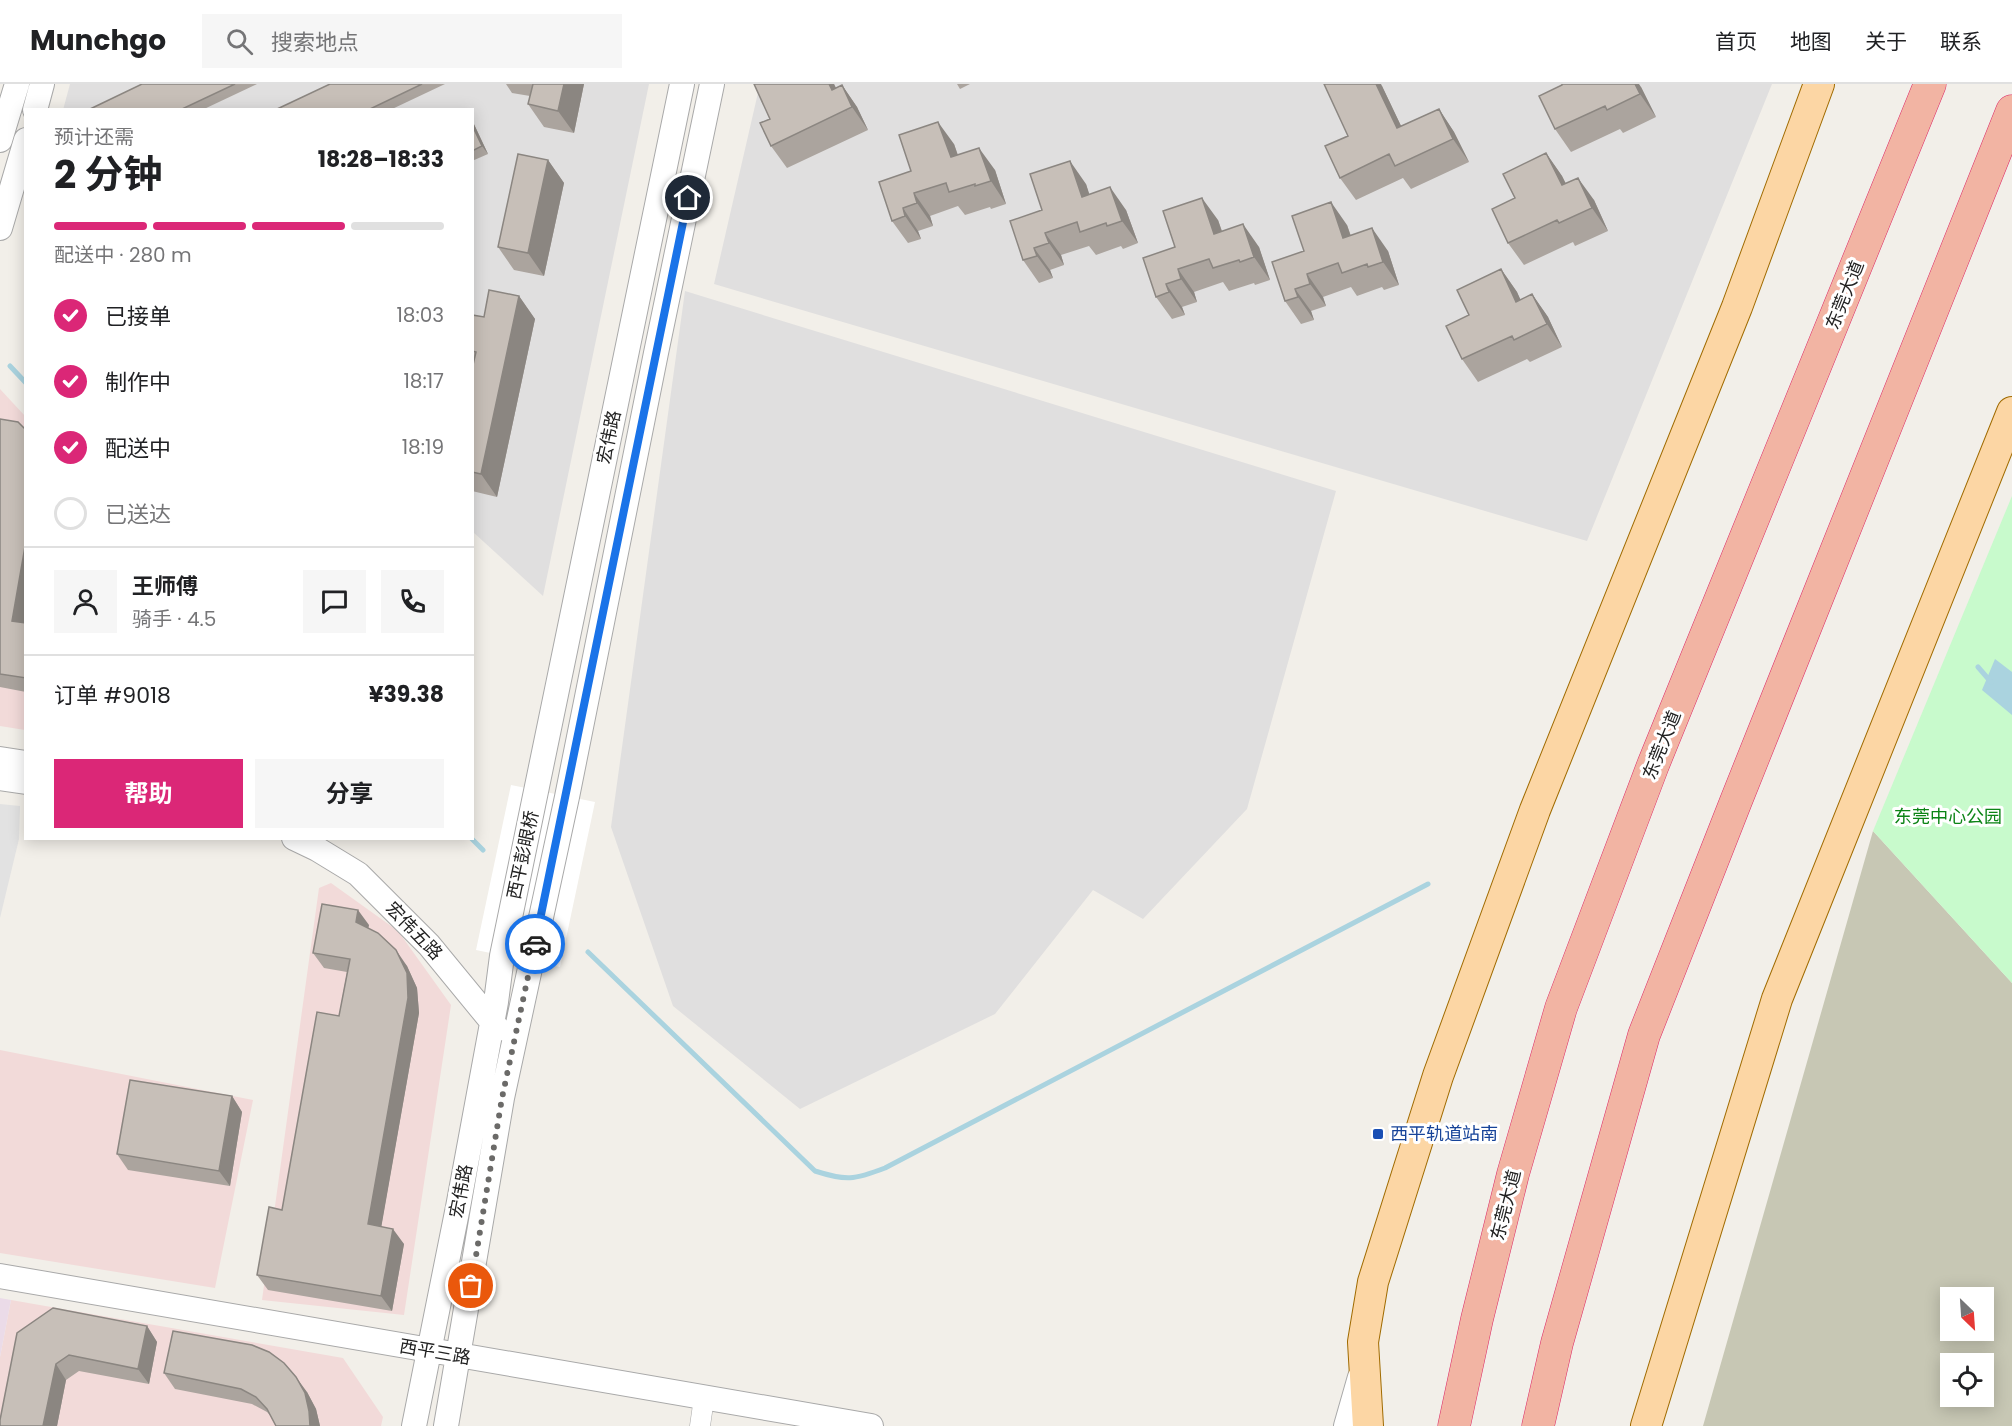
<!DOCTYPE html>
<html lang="zh">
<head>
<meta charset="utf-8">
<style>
  :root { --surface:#fff; --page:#f6f6f6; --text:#202124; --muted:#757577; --line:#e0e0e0; --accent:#db2777 }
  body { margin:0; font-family:Poppins,"Noto Sans SC",sans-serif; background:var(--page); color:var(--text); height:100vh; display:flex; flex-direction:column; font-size:22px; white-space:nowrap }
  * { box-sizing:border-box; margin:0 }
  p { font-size:20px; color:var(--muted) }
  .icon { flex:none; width:33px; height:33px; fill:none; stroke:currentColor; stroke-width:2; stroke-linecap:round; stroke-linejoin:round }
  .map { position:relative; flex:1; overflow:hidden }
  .details { position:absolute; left:24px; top:24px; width:450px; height:732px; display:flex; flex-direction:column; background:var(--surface); border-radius:0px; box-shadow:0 3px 15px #0003 }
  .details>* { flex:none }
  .needle { width:39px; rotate:155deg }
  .buttons { position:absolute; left:1940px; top:1203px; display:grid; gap:12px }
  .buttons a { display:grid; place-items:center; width:54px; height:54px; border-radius:0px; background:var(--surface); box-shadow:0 3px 15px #0003; font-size:30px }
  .pin { position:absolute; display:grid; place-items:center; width:51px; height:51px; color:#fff; margin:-26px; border:3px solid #fff; border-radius:50%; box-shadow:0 2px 6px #0007 }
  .courier { position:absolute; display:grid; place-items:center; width:60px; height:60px; margin:-30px; border:4px solid #1a73e8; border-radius:50%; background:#fff; color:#222; box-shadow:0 2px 8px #0007 }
  .head em { font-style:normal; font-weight:700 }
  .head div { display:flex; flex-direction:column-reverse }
  .head { display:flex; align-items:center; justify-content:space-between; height:102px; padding:0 30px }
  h1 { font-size:39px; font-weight:700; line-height:45px }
  .bar { display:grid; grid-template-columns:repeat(4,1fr); gap:9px 6px; align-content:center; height:72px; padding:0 30px }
  .bar i { height:8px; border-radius:4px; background:var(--line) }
  .bar .current { background:var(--accent) }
  .bar p { grid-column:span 4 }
  .line { display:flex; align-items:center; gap:15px; padding:0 30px; border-top:2px solid var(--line) }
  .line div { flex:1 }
  .round { display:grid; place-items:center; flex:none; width:63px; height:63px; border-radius:0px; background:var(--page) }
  ol { padding:0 30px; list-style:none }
  li { display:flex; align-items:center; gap:18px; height:66px }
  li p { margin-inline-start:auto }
  li .icon { padding:6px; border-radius:50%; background:var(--accent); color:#fff; stroke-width:4 }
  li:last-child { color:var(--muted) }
  li i { width:33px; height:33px; border:3px solid var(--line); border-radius:50% }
  .cta { display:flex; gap:12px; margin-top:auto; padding:12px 30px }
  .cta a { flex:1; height:69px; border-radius:0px; background:var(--accent); color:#fff; font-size:24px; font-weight:700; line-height:69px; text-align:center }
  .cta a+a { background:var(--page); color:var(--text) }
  header { display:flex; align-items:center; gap:36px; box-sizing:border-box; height:84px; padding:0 30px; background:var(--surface); border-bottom:2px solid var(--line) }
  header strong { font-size:28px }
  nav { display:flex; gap:33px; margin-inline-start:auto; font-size:21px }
  .search { width:420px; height:54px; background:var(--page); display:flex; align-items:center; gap:15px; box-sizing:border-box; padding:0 21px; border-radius:0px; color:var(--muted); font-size:22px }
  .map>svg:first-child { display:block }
</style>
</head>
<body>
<header>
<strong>Munchgo</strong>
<div class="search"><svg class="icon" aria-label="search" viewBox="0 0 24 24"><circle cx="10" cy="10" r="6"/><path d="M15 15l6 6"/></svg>搜索地点</div>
<nav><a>首页</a><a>地图</a><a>关于</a><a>联系</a></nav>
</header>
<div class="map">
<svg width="2012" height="1342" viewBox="0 0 2012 1342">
  <rect width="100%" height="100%" fill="#f2efe9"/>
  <path fill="#e0dfdf" d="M70,0H649L543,512L473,448L472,26H63Z
    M760,0H1772L1587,457L714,200Z
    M685,207L1336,407L1247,725L1143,835L1093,806L995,930L800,1025L673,922L611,743Z"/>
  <path fill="#f2dad9" d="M0,305L25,332V646L0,642Z
    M331,799L398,847L451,921L404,1231L262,1216L319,804Z
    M0,966L253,1016L215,1204L0,1169Z
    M11,1216L343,1274L383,1333L381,1342H0V1273Z"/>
  <path fill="#ebdbe8" d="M0,1214L11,1216L0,1273Z"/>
  <path fill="#c7c7b4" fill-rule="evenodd" d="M1873,747L2012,899V1342H1703ZM1950,1214H1983V1246H1950ZM1950,1280H1983V1312H1950Z"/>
  <path fill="#c8facc" d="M2012,412V899L1873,747Z"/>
  <path fill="#e2e2e2" d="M0,720L20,722L19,755L0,834Z"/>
  <path fill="#aad3df" d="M1995,575L2012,588V631L1982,606Z"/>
  <path fill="#fff" d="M511,701L595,718L560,883L476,866Z"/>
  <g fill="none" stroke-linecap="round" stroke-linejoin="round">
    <path stroke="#aad3df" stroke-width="5" d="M10,282L26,299
      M1978,583L1991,598
      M471,754L483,766
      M588,868L815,1087C846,1097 854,1096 885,1084L1428,800"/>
    <g stroke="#a9a9a9" stroke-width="21">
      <path id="minor" d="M700,1342L704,1314"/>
    </g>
    <g stroke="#a9a9a9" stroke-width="26">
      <path id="tertiary" d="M35,26L42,0
        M0,56L17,0
        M0,144L26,56
        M0,675L26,679
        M0,694L26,698
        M294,754L317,765L358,790L429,861L498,945
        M0,1192L871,1342
        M414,1342L458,1123L496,918L502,872L682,0
        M446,1342L502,1014L567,713L656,269L712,0
        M1346,1342L1360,1293"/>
    </g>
    <g stroke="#a06b00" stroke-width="32">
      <path id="primary" d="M1368,1342L1363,1258L1373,1198L1438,992L1535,726L1737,223L1819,0
        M1646,1342L1777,915L2012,328"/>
    </g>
    <g stroke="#dc2a67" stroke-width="33">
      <path id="trunk" d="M1454,1342L1477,1235L1513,1090L1561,924L1653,681L1930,0
        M1538,1342L1557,1259L1644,951L1736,717L2012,27"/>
    </g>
    <use href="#minor" stroke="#fff" stroke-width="20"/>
    <use href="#tertiary" stroke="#fff" stroke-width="24"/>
    <use href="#primary" stroke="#fcd6a4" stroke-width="30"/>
    <use href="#trunk" stroke="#f2b4a3" stroke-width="32"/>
  </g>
  <path fill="#aba49e" d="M142,0H257L202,26H88Z
    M330,0H445L390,26H275Z
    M506,0H584L574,49L544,43L528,20L530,12L512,9Z
    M754,0H834L836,4L842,1L857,23L868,46L787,84L771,62L770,35Z
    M957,0H970L960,5Z
    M1562,1L1641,3L1656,33L1623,49L1620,45L1571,68L1555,45Z
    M1382,2L1401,42L1439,25L1454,48L1469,78L1411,105L1403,94L1356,116L1340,94L1348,52Z
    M472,36L488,70L472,77Z
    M954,60L958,71L995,86L1006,120L991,125L990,123L965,131L958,122L930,132L933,142L918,147L921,155L908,159L892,137L911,87Z
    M1546,69L1562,92L1566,100L1594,116L1608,147L1575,162L1573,158L1524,181L1508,159L1515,114Z
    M548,76L564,99L544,192L514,186L498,163Z
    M1086,100L1089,111L1126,126L1138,159L1123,165L1121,162L1096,171L1089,162L1061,171L1064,181L1050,186L1053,194L1039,199L1023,176L1042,126Z
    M1218,136L1222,147L1259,163L1270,196L1255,201L1254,199L1229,207L1223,198L1194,208L1197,218L1182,223L1185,231L1172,235L1156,213L1175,163Z
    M1347,141L1351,152L1388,167L1399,201L1384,206L1382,203L1357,212L1351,203L1323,213L1326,222L1311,227L1314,236L1301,240L1285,217Z
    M1501,185L1517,208L1520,216L1532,210L1548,233L1562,263L1530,278L1527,275L1478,298L1462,275L1469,231Z
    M519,212L535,235L497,413L472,407V231L484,233Z
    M0,335L26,539V608L0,603Z
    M369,841L368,844L407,882L417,904L419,929L381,1143L404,1160L392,1227L268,1206L257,1191L282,1126L339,932L347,888L324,884L313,869Z
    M232,1012L242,1028L230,1102L128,1086L117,1070Z
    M147,1242L157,1258L149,1300L79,1287L66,1296L57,1342H0L17,1249Z
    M164,1289L307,1308L316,1325L320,1342H276L271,1332L267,1328L252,1320L175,1305Z"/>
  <path fill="#8b8681" d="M564,0H584L574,49L558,27Z
    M829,0H834L847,28L832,6Z
    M1376,0H1381L1382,2L1413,67L1397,44Z
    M1635,0H1639L1641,3L1656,33L1640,10Z
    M842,1L857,23L868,46L852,23Z
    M1439,25L1454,48L1469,78L1453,55Z
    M472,36L488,70L482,62L472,41Z
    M938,38L954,60L966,96L951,73Z
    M979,64L995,86L1006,120L991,97Z
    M1546,69L1562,92L1578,124L1562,101Z
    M548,76L564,99L544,192L528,169Z
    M1070,77L1086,100L1098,136L1082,113Z
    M1578,94L1594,116L1608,147L1592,124Z
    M1110,103L1126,126L1138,159L1122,137Z
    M914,109L930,132L933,142L917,119Z
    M1202,114L1218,136L1230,172L1214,150Z
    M1331,118L1347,141L1359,177L1343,154Z
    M903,124L918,147L921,155L905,132Z
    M1243,140L1259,163L1270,196L1254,173Z
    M1372,144L1388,167L1399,201L1383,178Z
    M1045,149L1061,171L1064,181L1049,159Z
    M1034,164L1050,186L1053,194L1037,172Z
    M1178,185L1194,208L1197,218L1181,195Z
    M1501,185L1517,208L1532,240L1516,218Z
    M1307,190L1323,213L1326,222L1310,200Z
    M1166,200L1182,223L1185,231L1169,208Z
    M1295,205L1311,227L1314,236L1298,213Z
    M1532,210L1548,233L1562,263L1547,240Z
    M519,212L535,235L497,413L481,390Z
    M26,457V535L23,552L12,537Z
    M358,826L369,841L366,854L356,838Z
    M396,866L407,882L417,904L419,929L379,1156L368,1140Z
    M232,1012L242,1028L230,1102L219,1087Z
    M393,1145L404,1160L392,1227L381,1212Z
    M147,1242L157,1258L149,1300L138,1285Z
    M56,1280L66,1296L57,1342H43Z
    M296,1293L307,1308L316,1325L320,1342H310Z"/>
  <path fill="#c7bfb8" stroke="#8b8681" stroke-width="1.5" d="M142,0H235L180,26H88Z
    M330,0H422L368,26H275Z
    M533,0H564L558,27L528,20Z
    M754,0H829L832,6L842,1L852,23L771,62L760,39L770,35Z
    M1324,0H1376L1397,44L1439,25L1453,55L1395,82L1389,70L1340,94L1325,62L1348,52Z
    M1562,0H1635L1640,10L1607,26L1605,22L1555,45L1539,12L1562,1Z
    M938,38L951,73L979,64L991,97L975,102V100L949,108L946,99L914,109L917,119L903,124L905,132L892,137L879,98L911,87L899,51Z
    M472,41L482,62L472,67Z
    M1546,69L1562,101L1578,94L1592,124L1559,139L1557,136L1508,159L1492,125L1515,114L1503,90Z
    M518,70L548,76L528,169L498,163Z
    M1070,77L1082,113L1110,103L1122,137L1107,142L1106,139L1080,148L1077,138L1045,149L1049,159L1034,164L1037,172L1023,176L1010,137L1042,126L1030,90Z
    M1202,114L1214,150L1243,140L1254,173L1240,178L1239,176L1213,184L1209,175L1178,185L1181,195L1166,200L1169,208L1156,213L1143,174L1175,163L1163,127Z
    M1331,118L1343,154L1372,144L1383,178L1368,183L1367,180L1342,189L1338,179L1307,190L1310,200L1295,205L1298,213L1285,217L1272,178L1304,167L1292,132Z
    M1501,185L1516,218L1532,210L1547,240L1514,256L1512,252L1462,275L1446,242L1469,231L1457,206Z
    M489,206L519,212L481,390L472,388V285L476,268L472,267V231L484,233Z
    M0,335L18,338L26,346V457L12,537L26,539V594L0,590Z
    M322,820L358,826L356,838L378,849L396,866L407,889L408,914L368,1140L393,1145L381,1212L257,1191L269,1123L282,1126L317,928L339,932L350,875L313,869Z
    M130,996L232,1012L219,1087L117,1070Z
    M53,1224L147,1242L138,1285L69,1271L56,1280L43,1342H0V1336L17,1249Z
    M173,1247L252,1261L269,1268L284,1279L296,1293L305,1309L309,1327L310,1342H276L267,1325L256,1313L241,1305L164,1289Z"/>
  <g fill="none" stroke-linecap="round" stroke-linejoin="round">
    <path stroke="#6b6a68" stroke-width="6" stroke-dasharray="0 10.8" d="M471,1202L502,1014L535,860"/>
    <path stroke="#1a73e8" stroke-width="8" d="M535,860L688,114"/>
  </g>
  <rect fill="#1a4fb4" stroke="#fff" stroke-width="2" x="1372" y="1044" width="12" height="12" rx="3"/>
  <g text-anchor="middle" stroke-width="6" stroke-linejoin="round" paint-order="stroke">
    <g font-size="18" fill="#222" stroke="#fff">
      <text transform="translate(1845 211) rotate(-68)" y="6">东莞大道</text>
      <text transform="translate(609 353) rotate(-78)" y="6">宏伟路</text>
      <text transform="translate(1662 661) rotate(-68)" y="6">东莞大道</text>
      <text transform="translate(523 771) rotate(-78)" y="6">西平彭眼桥</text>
      <text transform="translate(414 847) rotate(46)" y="6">宏伟五路</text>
      <text transform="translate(461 1107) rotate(-79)" y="6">宏伟路</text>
      <text transform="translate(1506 1121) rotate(-76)" y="6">东莞大道</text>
      <text transform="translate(435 1268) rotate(10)" y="6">西平三路</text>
    </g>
    <g font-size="18" fill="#0c8416" stroke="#fff">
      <text x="1948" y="739">东莞中心公园</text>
    </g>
    <g font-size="18" fill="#164399" stroke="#fff" text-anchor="start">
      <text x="1390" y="1056">西平轨道站南</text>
    </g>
  </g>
</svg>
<div class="buttons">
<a><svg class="needle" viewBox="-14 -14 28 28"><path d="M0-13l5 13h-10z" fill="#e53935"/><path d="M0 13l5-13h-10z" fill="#757577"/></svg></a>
<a><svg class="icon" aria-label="locate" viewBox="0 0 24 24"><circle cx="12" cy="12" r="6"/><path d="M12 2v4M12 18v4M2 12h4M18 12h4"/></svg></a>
</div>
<div class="pin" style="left:471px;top:1202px;background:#ea580c"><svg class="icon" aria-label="bag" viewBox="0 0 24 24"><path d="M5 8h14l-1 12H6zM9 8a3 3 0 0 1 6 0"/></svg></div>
<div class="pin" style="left:688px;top:114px;background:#1f2937"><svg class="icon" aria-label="home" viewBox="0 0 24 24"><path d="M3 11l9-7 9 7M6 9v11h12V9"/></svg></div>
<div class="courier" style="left:535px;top:860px"><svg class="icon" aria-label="car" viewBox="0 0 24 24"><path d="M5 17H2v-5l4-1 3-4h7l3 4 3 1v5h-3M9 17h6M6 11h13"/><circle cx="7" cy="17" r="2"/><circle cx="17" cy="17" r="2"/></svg></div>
<section class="details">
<div class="head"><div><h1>2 分钟</h1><p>预计还需</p></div><em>18:28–18:33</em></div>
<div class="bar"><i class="current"></i><i class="current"></i><i class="current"></i><i></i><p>配送中 · 280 m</p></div>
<ol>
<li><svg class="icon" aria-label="check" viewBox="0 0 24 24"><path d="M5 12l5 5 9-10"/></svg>已接单<p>18:03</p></li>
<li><svg class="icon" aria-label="check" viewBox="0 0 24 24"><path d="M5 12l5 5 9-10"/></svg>制作中<p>18:17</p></li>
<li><svg class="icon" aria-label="check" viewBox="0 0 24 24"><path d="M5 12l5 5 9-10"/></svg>配送中<p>18:19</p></li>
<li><i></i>已送达</li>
</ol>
<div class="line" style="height:108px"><a class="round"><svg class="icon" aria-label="person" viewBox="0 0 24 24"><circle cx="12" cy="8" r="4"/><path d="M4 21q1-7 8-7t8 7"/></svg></a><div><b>王师傅</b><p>骑手 · 4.5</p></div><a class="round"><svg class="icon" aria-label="chat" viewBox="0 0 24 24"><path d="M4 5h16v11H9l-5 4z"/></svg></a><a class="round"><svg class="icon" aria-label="phone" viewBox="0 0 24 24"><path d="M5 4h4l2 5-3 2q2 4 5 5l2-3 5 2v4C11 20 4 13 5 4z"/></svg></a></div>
<div class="line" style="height:78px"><div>订单 #9018</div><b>¥39.38</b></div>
<div class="cta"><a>帮助</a><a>分享</a></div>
</section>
</div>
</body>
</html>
